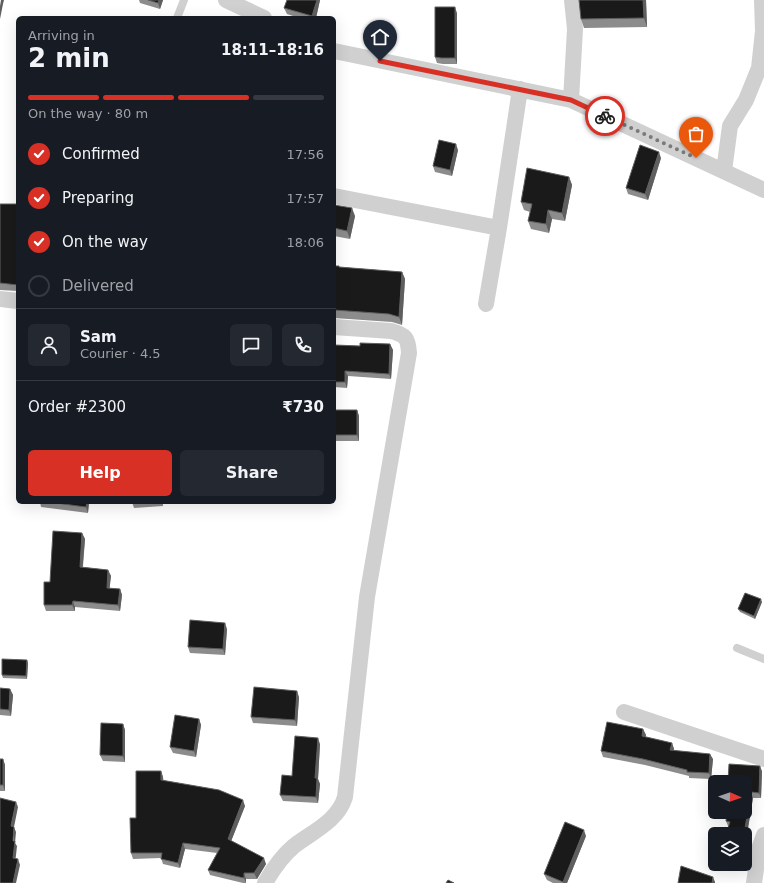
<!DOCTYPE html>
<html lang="en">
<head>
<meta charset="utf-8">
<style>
  :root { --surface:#171b24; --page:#242831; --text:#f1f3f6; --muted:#9ea1a6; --line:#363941; --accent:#d93025 }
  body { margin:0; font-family:"DejaVu Sans",sans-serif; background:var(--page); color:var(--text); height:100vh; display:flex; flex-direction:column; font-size:15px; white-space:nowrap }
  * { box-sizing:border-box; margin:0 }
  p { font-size:13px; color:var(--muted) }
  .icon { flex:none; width:22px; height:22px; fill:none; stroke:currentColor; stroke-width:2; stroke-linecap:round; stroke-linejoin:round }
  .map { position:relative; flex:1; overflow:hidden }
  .side { position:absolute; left:16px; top:16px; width:320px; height:488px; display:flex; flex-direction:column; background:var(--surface); border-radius:6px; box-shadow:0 4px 16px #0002 }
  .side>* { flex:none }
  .needle { width:26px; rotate:92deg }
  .controls { position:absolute; left:708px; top:775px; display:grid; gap:8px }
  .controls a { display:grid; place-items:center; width:44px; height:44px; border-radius:6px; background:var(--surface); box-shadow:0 4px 16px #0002; font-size:20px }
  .pin { position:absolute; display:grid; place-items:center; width:34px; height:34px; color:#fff; margin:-41px -17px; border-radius:50% 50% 50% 0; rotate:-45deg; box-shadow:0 0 4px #0007 }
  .pin .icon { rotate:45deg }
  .courier { position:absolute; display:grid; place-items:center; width:40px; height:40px; margin:-20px; border:3px solid #d93025; border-radius:50%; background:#fff; color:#222; box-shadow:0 1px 5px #0007 }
  .summary em { font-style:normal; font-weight:800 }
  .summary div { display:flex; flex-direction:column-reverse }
  .summary { display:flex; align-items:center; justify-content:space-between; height:68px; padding:0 12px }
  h1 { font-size:26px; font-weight:800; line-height:30px }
  .bar { display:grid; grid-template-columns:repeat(4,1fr); gap:6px 4px; align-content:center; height:48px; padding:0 12px }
  .bar i { height:5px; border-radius:3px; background:var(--line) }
  .bar .on { background:var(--accent) }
  .bar p { grid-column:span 4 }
  .line { display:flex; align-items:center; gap:10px; padding:0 12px; border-top:1px solid var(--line) }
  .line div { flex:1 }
  .round { display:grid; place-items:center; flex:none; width:42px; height:42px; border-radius:6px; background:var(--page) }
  ol { padding:0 12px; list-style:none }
  li { display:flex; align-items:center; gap:12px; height:44px }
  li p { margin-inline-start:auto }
  li .icon { padding:4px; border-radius:50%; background:var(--accent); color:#fff; stroke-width:4 }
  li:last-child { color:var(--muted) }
  li i { width:22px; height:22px; border:2px solid var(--line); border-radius:50% }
  .button { display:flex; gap:8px; margin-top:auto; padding:8px 12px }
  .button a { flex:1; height:46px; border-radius:6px; background:var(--accent); color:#fff; font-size:16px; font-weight:800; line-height:46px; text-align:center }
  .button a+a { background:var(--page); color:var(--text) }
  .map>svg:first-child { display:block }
</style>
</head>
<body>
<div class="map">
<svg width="764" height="883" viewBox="0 0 764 883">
  <rect width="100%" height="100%" fill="#fff"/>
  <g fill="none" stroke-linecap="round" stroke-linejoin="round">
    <path stroke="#d0d0d0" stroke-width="8" d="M177,18L184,0
      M737,648L764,659"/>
    <path stroke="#d0d0d0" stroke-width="16" d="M226,0L264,18
      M334,51L571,100L764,190
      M571,100L575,29L572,0
      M724,171L730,126L746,100L759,68L763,31L762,0
      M334,196L499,228
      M0,299L18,301
      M486,304L499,228L520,89
      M624,712L764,759
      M265,883C273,869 282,856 294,846C312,832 338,821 345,797L367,597L409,353C408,338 406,335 391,331L334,327
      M754,883L759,849L764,835"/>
  </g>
  <path fill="#8c8c8c" d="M139,0H163L160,9L140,3Z
    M287,0H320L316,18H299L287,14L284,8Z
    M646,0L647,27L584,28L581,19Z
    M457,13V64H443L437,63L435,57Z
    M458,150L452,176L435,172L433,166Z
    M661,158L648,200L628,194L626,188Z
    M569,177L572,185L565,221L552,219L549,233L531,229L528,221L530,212L524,210L521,202Z
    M0,204H18V291L0,290Z
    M334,205L355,216L350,239L334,236Z
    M334,266L340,267L402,272L405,279L402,325L392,322L334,318Z
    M390,344L393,350L391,379L348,376L347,388L334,387V345L360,346Z
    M334,410H357L359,416V441H334Z
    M40,502H89L88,513L41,507Z
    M132,502H163V506L134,508Z
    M82,533L85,539L83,567L108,570L111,576L109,588L120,589L122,595L120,611L75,607V611H46L44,605L50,582Z
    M762,602L755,619L740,612L738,609Z
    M227,629L225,655L190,653L188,647Z
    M28,663L27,679L3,678L2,675Z
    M0,688L10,689L13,695L11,716L0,715Z
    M299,697L297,726L253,723L251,717Z
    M199,719L201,725L196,757L173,753L170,747Z
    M123,724L125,730V762L103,761L100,755Z
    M643,729L646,735L645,737L672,743L674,749V751L713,759L711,779L689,778V776L645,765L603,757L601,751Z
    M320,744L318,779L320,784L318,803L283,801L280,795L292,776Z
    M0,759H3L5,765V791H0Z
    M161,771L163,777V780L245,806L231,841L266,864L257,879H246V883H243L210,875L208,870L217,853L185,849L180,868L163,864L161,858L133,859L131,853L136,818Z
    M762,771L761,798H753L745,846V834L728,826L726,821L745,782Z
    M586,836L567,883H553L547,880L544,874Z"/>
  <path fill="#5f5f5f" d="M1,0H4L3,4L0,19V6Z
    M159,0H163L160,9L158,3Z
    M317,0H320L316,18H313L312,16Z
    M643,0H646L647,27L644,18Z
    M455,7L457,13V64L455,58Z
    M456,144L458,150L452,176L450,170Z
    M659,152L661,158L648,200L645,194Z
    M569,177L572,185L565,221L562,213Z
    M352,208L355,216L350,239L347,231Z
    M548,210L552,219L549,233L546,224Z
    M402,272L405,279L402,325L399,317Z
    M390,344L393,350L391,379L389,374Z
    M345,371L348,376L347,388L345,382Z
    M357,410L359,416V441L357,435Z
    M87,502H89L88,513L86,507Z
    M82,533L85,539L82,573L80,567Z
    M108,570L111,576L109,594L107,588Z
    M120,589L122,595L120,611L118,605Z
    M761,599L762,602L755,619L754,616Z
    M73,601L75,607V611L72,605Z
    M225,623L227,629L225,655L223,649Z
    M27,660L28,663L27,679L26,676Z
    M10,689L13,695L11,716L9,710Z
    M297,691L299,697L297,726L295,720Z
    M199,719L201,725L196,757L194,751Z
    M123,724L125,730V762L123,756Z
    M643,729L646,735L644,742L642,736Z
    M318,738L320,744L318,779L320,784L318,803L316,797L315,778Z
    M672,743L674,749L672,756L670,750Z
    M710,754L713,759L711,779L709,773Z
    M3,759L5,765V791L3,785Z
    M760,766L762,771L761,798L759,793Z
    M161,771L163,777L164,786L161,780Z
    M751,792L753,798L745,846V834H744Z
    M243,800L245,806L230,844L228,839Z
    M16,802L18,807L13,832L11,826Z
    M14,827L16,832L15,843L17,846L15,864L13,858Z
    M584,830L586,836L567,883H563V882Z
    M183,843L185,849L180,868L178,863Z
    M264,858L266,864L257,879L254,873Z
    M18,859L20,865L16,883H13Z
    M244,873L246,879V883L244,878Z
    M713,877L715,882V883H712Z"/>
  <path fill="#1a1a1a" stroke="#5f5f5f" d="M148,0H159L158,3Z
    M287,0H317L312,16L284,8Z
    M579,0H643L644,18L581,19Z
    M435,7H455V58H441L435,57Z
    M439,140L456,144L450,170L433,166Z
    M640,145L659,152L645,194L626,188Z
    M527,168L569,177L562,213L548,210L546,224L528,221L532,204L521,202Z
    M0,204H18V285L0,283Z
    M334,205L352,208L347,231L334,228Z
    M334,266H339V267L402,272L399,317L389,314L334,310Z
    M360,343L390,344L389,374L345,371V382H334V345L360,346Z
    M334,410H357V435H334Z
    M48,502H87L86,507Z
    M53,531L82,533L80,567L108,570L107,588L120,589L118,605L73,601L72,605H44V582H50Z
    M745,593L761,599L754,616L738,609Z
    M190,620L225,623L223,649L188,647Z
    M2,659L27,660L26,676L2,675Z
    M254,687L297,691L295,720L251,717Z
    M0,688L10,689L9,710L0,709Z
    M175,715L199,719L194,751L170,747Z
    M607,722L643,729L642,736L672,743L670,750L710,754L709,773L687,772V770L643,759L601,751Z
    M101,723L123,724V756L100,755Z
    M295,736L318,738L315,778H317L316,797L280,795L282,775L292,776Z
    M0,759H3V785H0Z
    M729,764L760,766L759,793L751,792L744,834H726L730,822L726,821L727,812H745V782H728Z
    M136,771H161V780L219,790L243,800L228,839L264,858L254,873H244V878L208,870L220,848L183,843L178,863L161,859L162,853H131L130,818H136Z
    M0,798L16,802L11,826L14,827L13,841H15L13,858L18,859L13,883H0Z
    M565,822L584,830L563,882L544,874Z
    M681,866L713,877L712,883H678Z
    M448,880L454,883H446Z"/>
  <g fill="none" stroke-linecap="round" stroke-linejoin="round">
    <path stroke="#7a7a7a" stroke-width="4" stroke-dasharray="0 7.2" d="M605,116L696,158"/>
    <path stroke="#d93025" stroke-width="5" d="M380,61L571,100L605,116"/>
  </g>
</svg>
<div class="controls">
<a><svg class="needle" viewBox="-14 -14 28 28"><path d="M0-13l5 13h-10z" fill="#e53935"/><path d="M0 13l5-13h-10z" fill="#9ea1a6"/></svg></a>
<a><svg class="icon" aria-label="layers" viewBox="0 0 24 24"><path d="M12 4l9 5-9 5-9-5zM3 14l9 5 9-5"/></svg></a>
</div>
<div class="pin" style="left:696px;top:158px;background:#ea580c"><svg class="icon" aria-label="bag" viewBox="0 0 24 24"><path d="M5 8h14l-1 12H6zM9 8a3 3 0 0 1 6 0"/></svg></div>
<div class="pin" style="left:380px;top:61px;background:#1f2937"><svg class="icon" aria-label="home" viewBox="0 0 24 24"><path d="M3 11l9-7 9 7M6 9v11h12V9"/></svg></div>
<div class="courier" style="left:605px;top:116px"><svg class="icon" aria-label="bike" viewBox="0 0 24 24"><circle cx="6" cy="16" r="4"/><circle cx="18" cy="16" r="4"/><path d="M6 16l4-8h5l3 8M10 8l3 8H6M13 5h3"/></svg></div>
<section class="side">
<div class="summary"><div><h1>2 min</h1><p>Arriving in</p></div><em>18:11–18:16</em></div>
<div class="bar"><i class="on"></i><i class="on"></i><i class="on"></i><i></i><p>On the way · 80 m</p></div>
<ol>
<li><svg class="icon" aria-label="check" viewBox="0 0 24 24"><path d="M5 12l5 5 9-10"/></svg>Confirmed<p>17:56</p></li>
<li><svg class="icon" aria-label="check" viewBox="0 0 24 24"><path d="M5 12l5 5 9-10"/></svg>Preparing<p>17:57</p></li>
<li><svg class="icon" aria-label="check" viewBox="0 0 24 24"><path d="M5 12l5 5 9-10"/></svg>On the way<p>18:06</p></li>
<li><i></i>Delivered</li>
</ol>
<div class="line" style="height:72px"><a class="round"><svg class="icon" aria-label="person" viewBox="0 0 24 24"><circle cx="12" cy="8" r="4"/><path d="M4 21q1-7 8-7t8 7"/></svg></a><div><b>Sam</b><p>Courier · 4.5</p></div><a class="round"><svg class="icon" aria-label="chat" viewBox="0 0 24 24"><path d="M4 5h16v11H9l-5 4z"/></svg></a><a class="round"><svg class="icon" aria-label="phone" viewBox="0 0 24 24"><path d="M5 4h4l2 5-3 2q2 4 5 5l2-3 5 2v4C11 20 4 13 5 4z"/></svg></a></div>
<div class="line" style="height:52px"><div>Order #2300</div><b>₹730</b></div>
<div class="button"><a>Help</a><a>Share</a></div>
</section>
</div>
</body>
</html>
